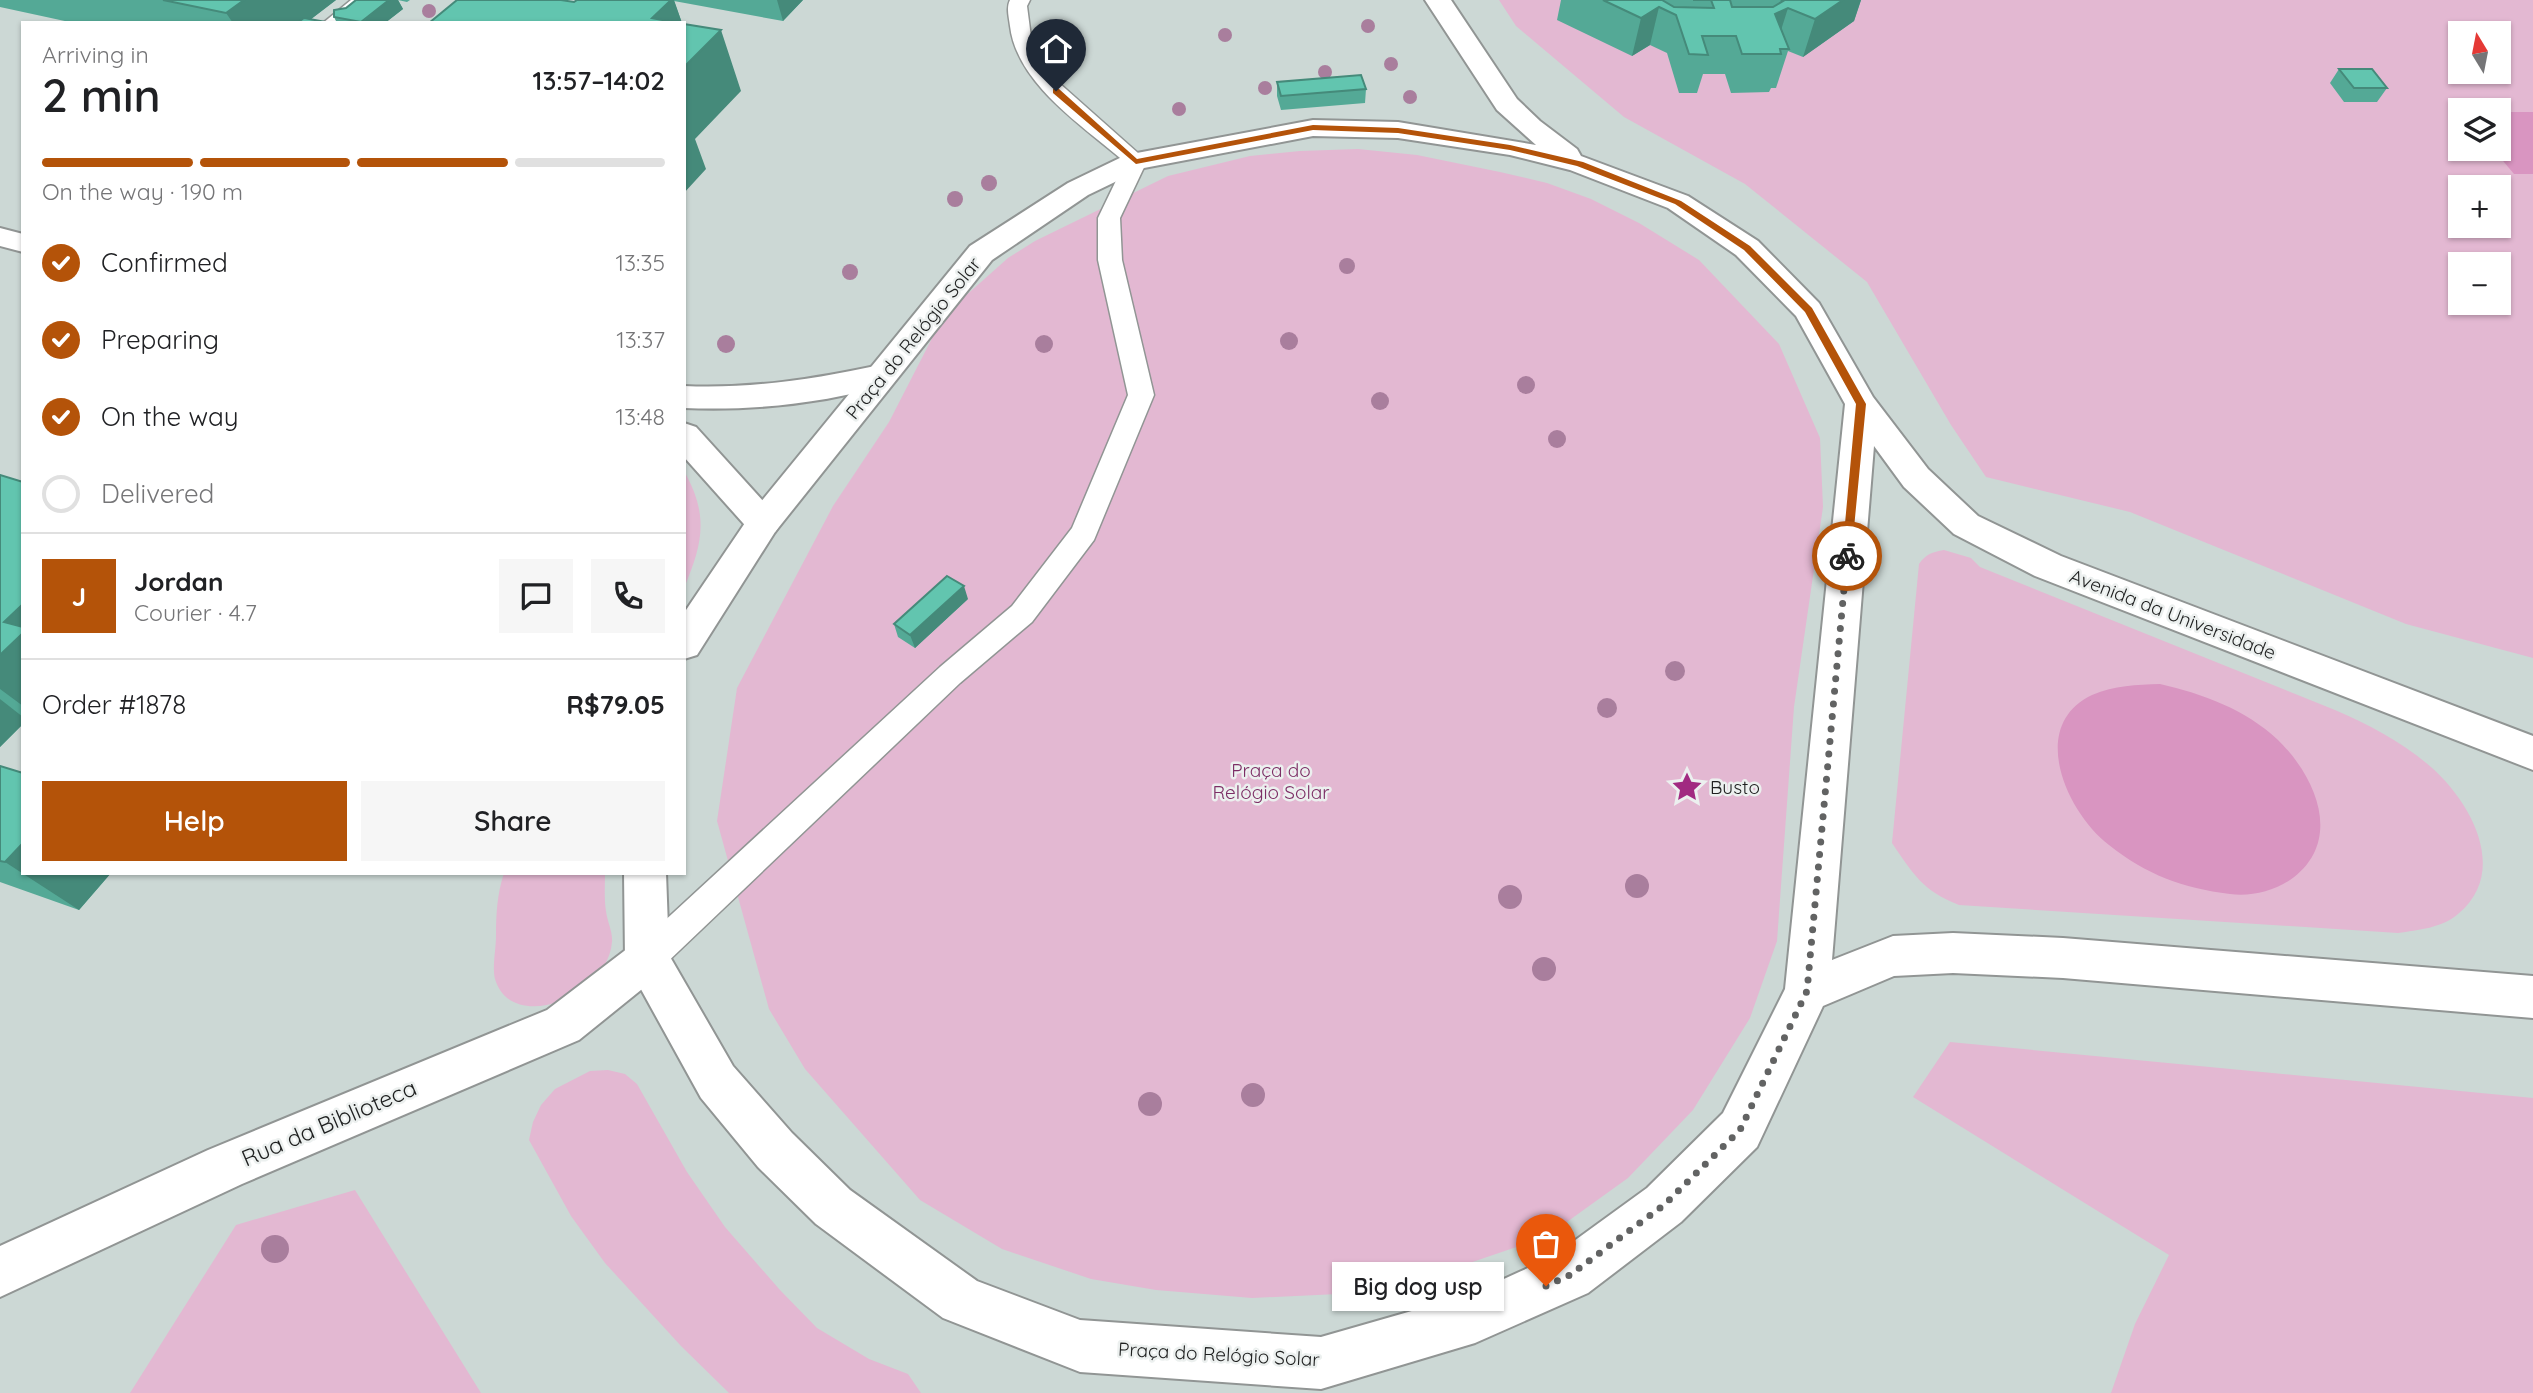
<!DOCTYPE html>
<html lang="en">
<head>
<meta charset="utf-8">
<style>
  :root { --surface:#fff; --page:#f6f6f6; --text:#202124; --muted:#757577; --line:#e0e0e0; --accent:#b45309 }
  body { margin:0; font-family:Quicksand,sans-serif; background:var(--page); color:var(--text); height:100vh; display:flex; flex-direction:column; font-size:26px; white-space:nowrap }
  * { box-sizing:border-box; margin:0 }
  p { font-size:23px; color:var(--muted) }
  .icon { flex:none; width:38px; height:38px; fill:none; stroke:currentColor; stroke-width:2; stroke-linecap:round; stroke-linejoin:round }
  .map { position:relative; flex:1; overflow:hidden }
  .side { position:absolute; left:21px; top:21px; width:665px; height:854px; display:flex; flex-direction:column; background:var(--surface); border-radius:0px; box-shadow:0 2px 5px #0004 }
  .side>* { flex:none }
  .needle { width:46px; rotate:350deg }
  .controls { position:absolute; left:2448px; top:21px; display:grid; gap:14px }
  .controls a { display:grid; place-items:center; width:63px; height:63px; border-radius:0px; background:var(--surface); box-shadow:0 2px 5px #0004; font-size:35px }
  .pin { position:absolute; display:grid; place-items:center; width:60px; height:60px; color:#fff; margin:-72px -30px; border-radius:50% 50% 50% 0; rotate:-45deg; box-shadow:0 0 7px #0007 }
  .pin .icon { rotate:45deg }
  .courier { position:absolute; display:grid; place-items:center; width:70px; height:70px; margin:-35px; border:5px solid #b45309; border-radius:50%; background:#fff; color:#222; box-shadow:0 2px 9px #0007 }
  .bubble { position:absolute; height:49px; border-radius:0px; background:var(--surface); box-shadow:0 2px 5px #0004; font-size:23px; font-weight:600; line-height:49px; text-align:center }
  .head em { font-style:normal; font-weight:600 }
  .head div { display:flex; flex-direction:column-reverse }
  .head { display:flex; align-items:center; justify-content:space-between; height:119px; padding:0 21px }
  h1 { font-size:46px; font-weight:600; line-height:52px }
  .bar { display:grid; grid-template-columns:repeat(4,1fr); gap:10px 7px; align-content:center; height:84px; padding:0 21px }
  .bar i { height:9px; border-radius:5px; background:var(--line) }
  .bar .on { background:var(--accent) }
  .bar p { grid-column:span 4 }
  .line { display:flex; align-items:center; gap:18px; padding:0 21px; border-top:2px solid var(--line) }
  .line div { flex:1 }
  .round { display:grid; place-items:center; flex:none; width:74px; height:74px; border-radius:0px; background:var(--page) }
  ol { padding:0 21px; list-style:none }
  li { display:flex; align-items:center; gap:21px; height:77px }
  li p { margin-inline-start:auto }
  li .icon { padding:7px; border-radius:50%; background:var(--accent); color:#fff; stroke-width:4 }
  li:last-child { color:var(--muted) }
  li i { width:38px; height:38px; border:4px solid var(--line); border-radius:50% }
  .cta { display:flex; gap:14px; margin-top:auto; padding:14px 21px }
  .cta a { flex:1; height:80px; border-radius:0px; background:var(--accent); color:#fff; font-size:28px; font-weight:600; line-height:80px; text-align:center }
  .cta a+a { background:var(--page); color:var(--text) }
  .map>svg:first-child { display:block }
</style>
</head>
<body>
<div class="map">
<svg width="2533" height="1393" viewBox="0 0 2533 1393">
  <rect width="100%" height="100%" fill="#dfe2e1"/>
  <path fill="#ccd8d5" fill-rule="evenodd" d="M0,0H2533V1393H0ZM23,23H684V873H23ZM2460,33H2499V72H2460ZM2460,110H2499V149H2460ZM2460,187H2499V226H2460ZM2460,264H2499V303H2460Z"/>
  <path fill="#e3b8d2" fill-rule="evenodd" d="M1499,0H2533V658L2406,624L2130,512L1986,477L1951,425L1867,282L1745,184L1624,117L1516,26ZM2460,33H2499V72H2460ZM2460,110H2499V149H2460ZM2460,187H2499V226H2460ZM2460,264H2499V303H2460Z
    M1358,149L1417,155L1500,172L1547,183L1591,199L1639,223L1699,260L1779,344L1820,438L1823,507L1794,707L1777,941L1750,1018L1693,1110L1628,1178L1546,1237L1446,1271L1338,1294L1252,1298L1156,1290L1091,1279L1002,1249L920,1200L805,1069L769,1009L717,821L737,688L833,506L889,422L944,315L1008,258L1035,241L1168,176L1250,156L1300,151Z
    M684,471C709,515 703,543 684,588Z
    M1944,550L1971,558L1980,567L2335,710C2370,725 2402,742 2431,767C2472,803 2509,872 2458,914C2442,928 2418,930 2398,933L1959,905C1923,891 1913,874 1892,843L1919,564C1926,554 1932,552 1944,550Z
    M504,873H605C605,885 604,899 606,911C607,921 613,932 612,942C608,996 512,1035 495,979C492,967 496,949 496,936C496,915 497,894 504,873Z
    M1950,1042L2533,1098V1393H2111L2135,1324L2169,1255L1913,1097Z
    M608,1070L625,1074L637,1084L687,1172L725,1227L780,1290L817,1328L869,1359L908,1374L921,1393H729L681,1346L605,1263L571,1216L529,1140L533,1122L541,1105L555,1089L590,1071Z
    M355,1190L481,1393H130L236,1225Z"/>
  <path fill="#d995c1" d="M2499,112H2533V174H2514L2493,149H2499Z
    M2160,684C2203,694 2245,709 2278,740C2317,778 2344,842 2290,880C2273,891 2250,897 2230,894C2182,888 2147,875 2109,845C2067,813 2027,726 2092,695C2115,685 2136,685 2160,684Z"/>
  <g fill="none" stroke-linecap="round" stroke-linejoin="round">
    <g stroke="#919594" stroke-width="3">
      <path id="lane" d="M351,0H373L346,23H323Z
        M1010,0H1030L1027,6L1032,45L1049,74L1147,161L1120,218L1122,260L1154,395L1094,540L1032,622L960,683L659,970L647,975L635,970L630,959L635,948L940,667L1012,606L1072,528L1128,395L1098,260V218L1125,162C1083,126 1017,84 1010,26C1009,17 1006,8 1010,0Z"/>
    </g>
    <g stroke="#919594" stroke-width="4">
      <path id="street" d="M0,228L23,234V252L0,246Z
        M880,365L891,368L896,376L891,384C825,403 754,411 684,408V386C751,389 815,379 880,365Z
        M684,423L696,427L775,514L781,523L775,532L763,536L751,532L684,457Z
        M647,939L662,945L669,959L662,973L579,1040L242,1184L0,1297V1246L208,1150L547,1010L632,945Z"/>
    </g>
    <g stroke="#919594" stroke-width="4">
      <path id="secondary" d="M1425,0H1451L1517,99L1540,121L1577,149L1581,156L1688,196L1758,241L1819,303L1873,397L1928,469L1978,516L2061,556L2533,736V770L2035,576L1954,534L1904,487L1874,446L1832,960L1893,936L1953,933L2063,938L2533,976V1018L2063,978L1953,973L1894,976L1823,1006L1757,1147L1681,1222L1588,1293L1475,1343L1321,1389L1080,1372L943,1318L816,1224L758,1167L701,1098L632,973L625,959L624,873H666L669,955L733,1066L792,1133L850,1190L977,1281L1080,1320L1321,1337L1471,1294L1552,1257L1647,1188L1723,1113L1785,989L1845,404L1796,316L1736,255L1668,208L1570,170L1510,155L1398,138L1313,136L1144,168L1088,195L992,260L775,532L697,655L684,659V613L751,514L970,246L1068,183L1126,155L1313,120L1398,122L1536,145L1497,110Z"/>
    </g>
    <use href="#lane" fill="#fff" fill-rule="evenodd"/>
    <use href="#street" fill="#fff" fill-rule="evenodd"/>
    <use href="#secondary" fill="#fff" fill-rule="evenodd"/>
  </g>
  <g fill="#a97e9d">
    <circle cx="429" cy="11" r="7"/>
    <circle cx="1368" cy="26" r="7"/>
    <circle cx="1225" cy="35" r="7"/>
    <circle cx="1391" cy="64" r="7"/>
    <circle cx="1325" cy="72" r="7"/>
    <circle cx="1265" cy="88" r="7"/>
    <circle cx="1410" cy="97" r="7"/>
    <circle cx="1179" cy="109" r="7"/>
    <circle cx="989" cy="183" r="8"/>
    <circle cx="955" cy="199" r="8"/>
    <circle cx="1347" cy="266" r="8"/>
    <circle cx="850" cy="272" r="8"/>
    <circle cx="1289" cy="341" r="9"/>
    <circle cx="726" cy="344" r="9"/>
    <circle cx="1044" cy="344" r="9"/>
    <circle cx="1526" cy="385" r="9"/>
    <circle cx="1380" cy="401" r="9"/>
    <circle cx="1557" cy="439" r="9"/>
    <circle cx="1675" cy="671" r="10"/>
    <circle cx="1607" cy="708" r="10"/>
    <circle cx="1637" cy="886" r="12"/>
    <circle cx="1510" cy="897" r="12"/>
    <circle cx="1544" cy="969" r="12"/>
    <circle cx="1253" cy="1095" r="12"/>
    <circle cx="1150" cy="1104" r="12"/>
    <circle cx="275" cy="1249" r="14"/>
  </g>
  <path fill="#54a996" d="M0,0H336L311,19L330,23H74L0,7Z
    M356,0H410L407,2L398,0L403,9L385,23H337L334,17Z
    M577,0H803L783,21L674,1L682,23L574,2Z
    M1561,0H1861L1854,21L1803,57L1788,51L1776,88H1771L1769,92L1731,93L1725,74H1703L1697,93H1679L1667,53L1650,45L1632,56L1557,20Z
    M2339,69L2387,88L2377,102H2344L2330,83Z
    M1277,82L1366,89L1365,103L1281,110L1277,96Z
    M0,475L23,482V724L0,747Z
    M968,599L915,648L898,637L894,624Z
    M0,766L23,873H111L79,910L0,882Z"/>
  <path fill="#458a7a" d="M244,0H336L306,23H233L226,13Z
    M389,0H398L403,9L385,23H361Z
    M671,0H674L682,23L652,18Z
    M777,0H803L783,21Z
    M1843,0H1861L1854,21L1803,57L1815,19Z
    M1659,7L1650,45L1632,56L1641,18Z
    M1788,8L1776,46L1775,14Z
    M684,29L721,30L741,91L695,139L706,169L684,193Z
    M964,586L968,599L915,648L910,635Z
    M23,604V706L0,689V655L4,622Z
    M0,699L23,717V724L0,747Z
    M23,843V873H111L79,910L5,862Z"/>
  <path fill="#62c5af" stroke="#458a7a" stroke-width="2" d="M163,0H244L226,13Z
    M356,0H389L361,22L334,17V10L346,8Z
    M457,0H561L574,2L577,0H671L652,18L679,23H429Z
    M1603,0H1662L1674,7L1714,8L1711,0H1693H1730L1732,7H1773L1783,1L1781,0H1843L1815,19L1788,8L1775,14L1789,49H1780L1781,54H1742L1736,36H1702L1708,55L1689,54L1676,15L1659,7L1641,18Z
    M304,18L331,23H297Z
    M684,24L721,30L684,67Z
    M2339,69H2372L2387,88H2354Z
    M1361,75L1366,89L1281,96L1277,82Z
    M0,475L23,482V604L4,622L23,627V633L0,655Z
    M947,576L964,586L910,635L894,624Z
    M0,766L23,773V843L5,862L0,861Z"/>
  <path fill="#b45309" d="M1053,89H1059L1137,159L1313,125L1398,128L1510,145L1583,162L1681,201L1750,246L1812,308L1866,404L1851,559H1843L1842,556L1856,404L1805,312L1744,250L1675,204L1577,166L1510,150L1398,133L1313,130L1136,164L1053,93Z"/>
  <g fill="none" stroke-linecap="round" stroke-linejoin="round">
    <path stroke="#626363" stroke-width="7" stroke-dasharray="0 12.6" d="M1546,1286L1570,1275L1664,1205L1740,1130L1807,991L1847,556"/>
  </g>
  <defs>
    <g id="sight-bare" transform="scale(2.415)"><path d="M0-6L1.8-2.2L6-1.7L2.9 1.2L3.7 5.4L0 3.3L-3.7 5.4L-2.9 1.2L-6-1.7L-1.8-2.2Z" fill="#a12a81" stroke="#ecf0ef" stroke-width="2.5" paint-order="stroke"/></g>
  </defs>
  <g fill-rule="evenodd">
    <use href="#sight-bare" x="1687" y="787"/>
  </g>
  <g text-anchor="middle" stroke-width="5" stroke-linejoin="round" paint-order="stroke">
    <g font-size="19" fill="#1e1f1f" stroke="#ecf0ef">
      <text transform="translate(913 338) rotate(-51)" y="7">Praça do Relógio Solar</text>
      <text transform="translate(2173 614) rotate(21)" y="7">Avenida da Universidade</text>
      <text transform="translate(1219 1354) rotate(3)" y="7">Praça do Relógio Solar</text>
    </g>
    <g font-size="19" fill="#7c2d65" stroke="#ecf0ef">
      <text x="1271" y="777">Praça do<tspan x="1271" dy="22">Relógio Solar</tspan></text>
    </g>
    <g font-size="19" fill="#1e1f1f" stroke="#ecf0ef" text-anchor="start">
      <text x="1710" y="794">Busto</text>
    </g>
    <g font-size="23" fill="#1e1f1f" stroke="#ecf0ef">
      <text transform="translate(329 1123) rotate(-23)" y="8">Rua da Biblioteca</text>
    </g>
  </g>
</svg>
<div class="controls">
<a><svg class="needle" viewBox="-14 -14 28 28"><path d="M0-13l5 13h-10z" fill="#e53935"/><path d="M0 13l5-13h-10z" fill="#757577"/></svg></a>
<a><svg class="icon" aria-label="layers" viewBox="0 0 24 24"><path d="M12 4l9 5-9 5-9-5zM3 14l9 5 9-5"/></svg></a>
<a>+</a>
<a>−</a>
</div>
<div class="pin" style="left:1546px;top:1286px;background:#ea580c"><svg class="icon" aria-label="bag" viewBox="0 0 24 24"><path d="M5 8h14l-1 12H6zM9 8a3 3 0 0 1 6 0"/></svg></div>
<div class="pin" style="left:1056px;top:91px;background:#1f2937"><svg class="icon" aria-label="home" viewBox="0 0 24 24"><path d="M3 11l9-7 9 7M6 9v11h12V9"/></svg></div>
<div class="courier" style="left:1847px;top:556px"><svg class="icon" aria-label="bike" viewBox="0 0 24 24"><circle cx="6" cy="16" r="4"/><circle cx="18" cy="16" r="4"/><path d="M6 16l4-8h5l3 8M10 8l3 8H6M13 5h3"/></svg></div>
<div class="bubble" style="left:1332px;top:1262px;width:172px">Big dog usp</div>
<section class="side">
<div class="head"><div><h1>2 min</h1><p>Arriving in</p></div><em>13:57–14:02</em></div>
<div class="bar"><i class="on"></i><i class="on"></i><i class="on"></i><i></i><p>On the way · 190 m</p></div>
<ol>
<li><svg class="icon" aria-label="check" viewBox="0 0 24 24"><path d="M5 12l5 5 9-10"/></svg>Confirmed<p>13:35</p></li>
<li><svg class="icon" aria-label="check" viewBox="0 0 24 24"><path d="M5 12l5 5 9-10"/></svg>Preparing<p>13:37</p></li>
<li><svg class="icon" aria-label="check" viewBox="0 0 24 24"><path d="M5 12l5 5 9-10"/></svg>On the way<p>13:48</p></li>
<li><i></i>Delivered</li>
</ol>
<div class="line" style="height:126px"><b class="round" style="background:var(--accent);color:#fff">J</b><div><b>Jordan</b><p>Courier · 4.7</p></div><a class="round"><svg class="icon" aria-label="chat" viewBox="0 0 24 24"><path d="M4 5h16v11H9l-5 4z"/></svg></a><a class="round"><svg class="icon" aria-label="phone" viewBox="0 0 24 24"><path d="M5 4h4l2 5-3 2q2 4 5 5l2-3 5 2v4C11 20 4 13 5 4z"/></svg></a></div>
<div class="line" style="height:91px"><div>Order #1878</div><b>R$79.05</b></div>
<div class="cta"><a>Help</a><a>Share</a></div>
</section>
</div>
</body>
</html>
